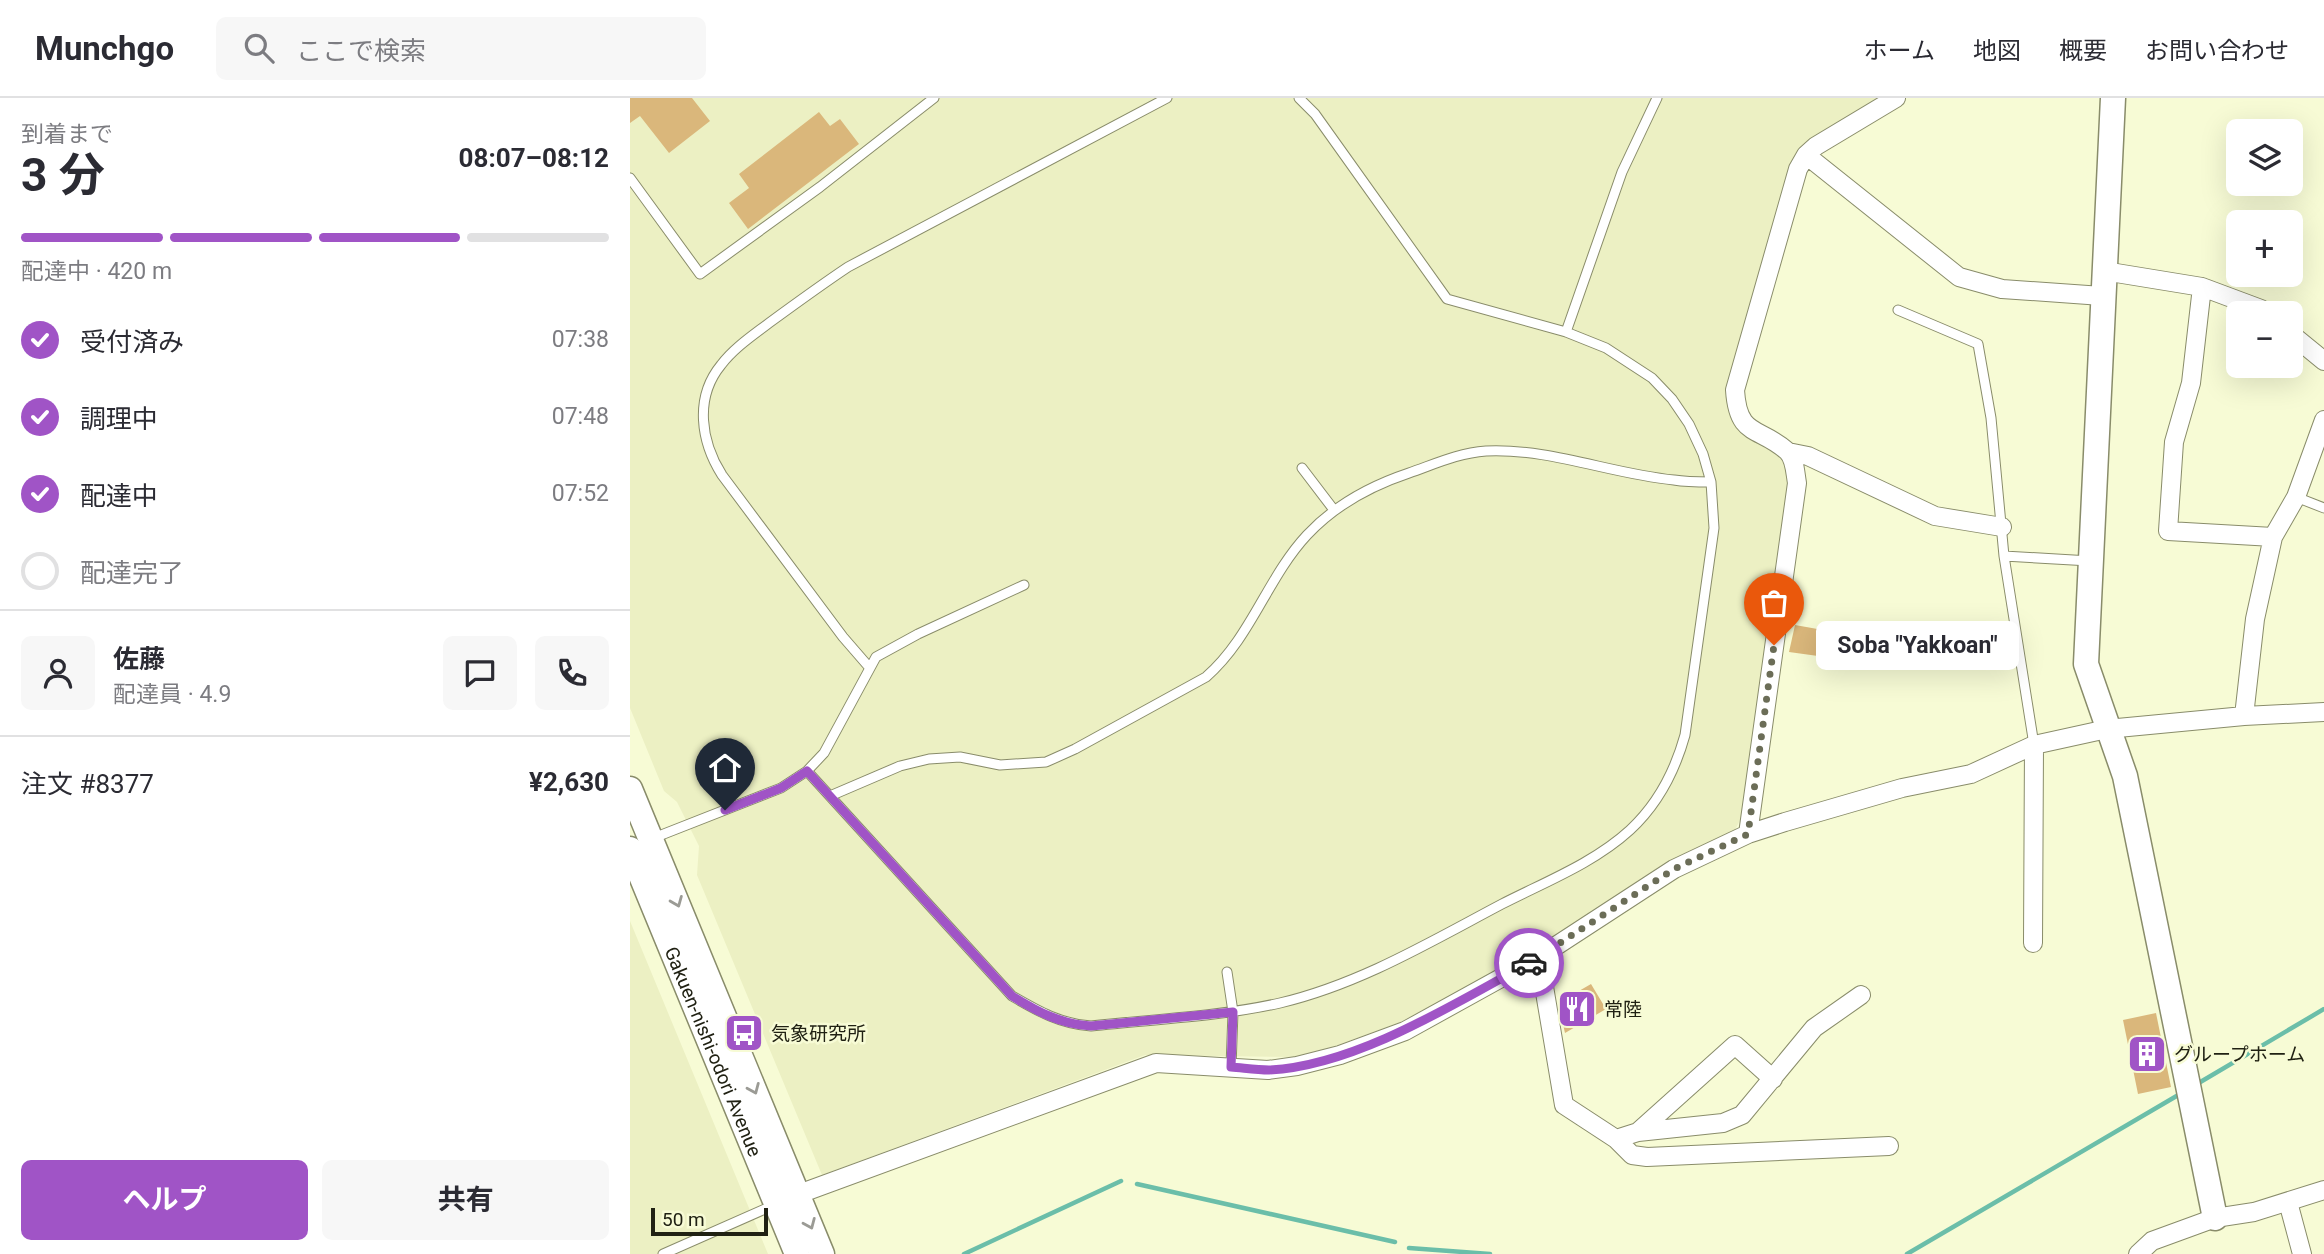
<!DOCTYPE html>
<html lang="ja">
<head>
<meta charset="utf-8">
<style>
  :root { --surface:#fff; --page:#f7f7f7; --text:#2b2b33; --muted:#7c7c81; --line:#e1e1e2; --accent:#a054c6 }
  body { margin:0; font-family:Roboto,"Noto Sans JP",sans-serif; background:var(--page); color:var(--text); height:100vh; display:flex; flex-direction:column; font-size:26px; white-space:nowrap }
  * { box-sizing:border-box; margin:0 }
  p { font-size:23px; color:var(--muted) }
  .icon { flex:none; width:38px; height:38px; fill:none; stroke:currentColor; stroke-width:2; stroke-linecap:round; stroke-linejoin:round }
  .map { position:relative; flex:1; overflow:hidden }
  .details { display:flex; flex-direction:column; background:var(--surface); width:630px }
  .details>* { flex:none }
  .controls { position:absolute; left:1596px; top:21px; display:grid; gap:14px }
  .controls a { display:grid; place-items:center; width:77px; height:77px; border-radius:10px; background:var(--surface); box-shadow:0 7px 28px #0002; font-size:35px }
  .scale { position:absolute; left:21px; bottom:18px; width:117px; box-sizing:border-box; padding-left:7px; border:4px solid #202113; border-top:0; font-size:19px; line-height:24px; white-space:nowrap; color:#202113; -webkit-text-stroke:5px #f7fbd5; paint-order:stroke }
  .pin { position:absolute; display:grid; place-items:center; width:60px; height:60px; color:#fff; margin:-72px -30px; border-radius:50% 50% 50% 0; rotate:-45deg; box-shadow:0 0 7px #0007 }
  .pin .icon { rotate:45deg }
  .courier { position:absolute; display:grid; place-items:center; width:70px; height:70px; margin:-35px; border:5px solid #a054c6; border-radius:50%; background:#fff; color:#222; box-shadow:0 2px 9px #0007 }
  .bubble { position:absolute; height:49px; border-radius:10px; background:var(--surface); box-shadow:0 7px 28px #0002; font-size:23px; font-weight:700; line-height:49px; text-align:center }
  .head em { font-style:normal; font-weight:700 }
  .head div { display:flex; flex-direction:column-reverse }
  .head { display:flex; align-items:center; justify-content:space-between; height:119px; padding:0 21px }
  h1 { font-size:46px; font-weight:700; line-height:52px }
  .bar { display:grid; grid-template-columns:repeat(4,1fr); gap:10px 7px; align-content:center; height:84px; padding:0 21px }
  .bar i { height:9px; border-radius:5px; background:var(--line) }
  .bar .current { background:var(--accent) }
  .bar p { grid-column:span 4 }
  .line { display:flex; align-items:center; gap:18px; padding:0 21px; border-top:2px solid var(--line) }
  .line div { flex:1 }
  .round { display:grid; place-items:center; flex:none; width:74px; height:74px; border-radius:10px; background:var(--page) }
  ol { padding:0 21px; list-style:none }
  li { display:flex; align-items:center; gap:21px; height:77px }
  li p { margin-inline-start:auto }
  li .icon { padding:7px; border-radius:50%; background:var(--accent); color:#fff; stroke-width:4 }
  li:last-child { color:var(--muted) }
  li i { width:38px; height:38px; border:4px solid var(--line); border-radius:50% }
  .primary-button { display:flex; gap:14px; margin-top:auto; padding:14px 21px }
  .primary-button a { flex:1; height:80px; border-radius:10px; background:var(--accent); color:#fff; font-size:28px; font-weight:700; line-height:80px; text-align:center }
  .primary-button a+a { background:var(--page); color:var(--text) }
  header { display:flex; align-items:center; gap:42px; box-sizing:border-box; height:98px; padding:0 35px; background:var(--surface); border-bottom:2px solid var(--line) }
  header strong { font-size:33px }
  nav { display:flex; gap:38px; margin-inline-start:auto; font-size:24px }
  .search { width:490px; height:63px; background:var(--page); display:flex; align-items:center; gap:18px; box-sizing:border-box; padding:0 24px; border-radius:10px; color:var(--muted); font-size:26px }
  main { display:flex; flex:1; min-height:0 }
  .map>svg:first-child { display:block }
</style>
</head>
<body>
<header>
<strong>Munchgo</strong>
<div class="search"><svg class="icon" aria-label="search" viewBox="0 0 24 24"><circle cx="10" cy="10" r="6"/><path d="M15 15l6 6"/></svg>ここで検索</div>
<nav><a>ホーム</a><a>地図</a><a>概要</a><a>お問い合わせ</a></nav>
</header>
<main>
<section class="details">
<div class="head"><div><h1>3 分</h1><p>到着まで</p></div><em>08:07–08:12</em></div>
<div class="bar"><i class="current"></i><i class="current"></i><i class="current"></i><i></i><p>配達中 · 420 m</p></div>
<ol>
<li><svg class="icon" aria-label="check" viewBox="0 0 24 24"><path d="M5 12l5 5 9-10"/></svg>受付済み<p>07:38</p></li>
<li><svg class="icon" aria-label="check" viewBox="0 0 24 24"><path d="M5 12l5 5 9-10"/></svg>調理中<p>07:48</p></li>
<li><svg class="icon" aria-label="check" viewBox="0 0 24 24"><path d="M5 12l5 5 9-10"/></svg>配達中<p>07:52</p></li>
<li><i></i>配達完了</li>
</ol>
<div class="line" style="height:126px"><a class="round"><svg class="icon" aria-label="person" viewBox="0 0 24 24"><circle cx="12" cy="8" r="4"/><path d="M4 21q1-7 8-7t8 7"/></svg></a><div><b>佐藤</b><p>配達員 · 4.9</p></div><a class="round"><svg class="icon" aria-label="chat" viewBox="0 0 24 24"><path d="M4 5h16v11H9l-5 4z"/></svg></a><a class="round"><svg class="icon" aria-label="phone" viewBox="0 0 24 24"><path d="M5 4h4l2 5-3 2q2 4 5 5l2-3 5 2v4C11 20 4 13 5 4z"/></svg></a></div>
<div class="line" style="height:91px"><div>注文 #8377</div><b>¥2,630</b></div>
<div class="primary-button"><a>ヘルプ</a><a>共有</a></div>
</section>
<div class="map">
<svg width="1694" height="1156" viewBox="0 0 1694 1156">
  <rect width="100%" height="100%" fill="#f7fbd5"/>
  <path fill="#ecf0c3" d="M0,0H1253L1174,46L1165,56L1097,302L1100,318L1106,328L1150,359L1159,369L1162,384L1117,708L1104,734L897,858L768,925L705,948L665,959L515,957L192,1077L67,777L69,748L47,704L34,693L0,610Z
    M0,823L138,1156H0Z"/>
  <g fill="none" stroke-linecap="round" stroke-linejoin="round">
    <path stroke="#6bbea9" stroke-width="4.5" d="M1567,986L1694,911
      M507,1086L765,1144
      M779,1150L860,1156
      M334,1156L491,1083
      M1277,1156L1550,996"/>
  </g>
  <path fill="#dab77b" d="M0,0H62L80,23L39,55L10,18L0,25Z
    M189,14L200,28L210,21L229,46L118,131L99,105L119,90L109,76Z
    M1165,527L1193,532L1188,558L1159,554Z
    M961,886L976,911L935,935L928,905Z
    M1526,915L1541,989L1508,996L1493,922Z"/>
  <g fill="none" stroke-linecap="round" stroke-linejoin="round">
    <g stroke="#898c6a" stroke-width="11">
      <path id="lane" d="M0,80L70,176L190,89L304,0
        M1268,212L1348,246L1361,320L1374,458L1404,647
        M936,234L992,74L1027,0
        M672,370L704,412
        M1666,399L1694,410
        M1374,458L1460,463
        M239,569L213,539L92,377C71,344 64,300 91,267C104,250 122,238 139,225C165,206 191,187 218,169L537,0
        M177,673L382,898C408,913 430,926 461,928C524,921 588,919 650,905C730,886 800,844 872,806C915,784 964,765 1000,732C1028,706 1045,673 1055,637L1084,430L1081,384L1073,356L1059,326L1042,301L1022,280L976,250L936,234L817,201L685,16L669,0
        M200,698L270,668L299,661L330,659L370,667L416,664L445,651L576,579C621,540 637,480 677,437C705,407 740,388 779,375C805,366 828,355 856,353C920,350 981,376 1044,382C1056,384 1069,384 1081,384
        M21,741L151,690L177,673L194,655L246,559L288,536L394,487
        M597,874L603,914L601,969
        M33,1156L144,1107"/>
    </g>
    <g stroke="#898c6a" stroke-width="20">
      <path id="street" d="M1176,57L1329,179L1372,191L1472,198
        M1474,173L1572,189L1631,211L1636,215
        M1572,189L1561,285L1544,344L1538,433L1643,439
        M1661,236L1694,263
        M1158,354L1178,358L1305,418L1372,429
        M1614,618L1625,521L1643,439L1666,399L1694,322
        M1118,736L1167,385C1165,374 1165,360 1157,353C1129,328 1108,340 1105,292L1168,71L1176,57L1186,48L1266,0
        M1403,845L1404,647
        M909,859L934,1007L986,1041L1002,1057L1017,1059L1259,1048
        M1008,1034L1105,947L1143,981
        M986,1041L1008,1034L1093,1025L1112,1017L1184,930L1231,897
        M158,1100L526,965L638,972L667,968L710,957L775,933L909,859L1044,771L1118,736L1155,724L1272,690L1341,676L1404,647L1477,631L1614,618L1694,614
        M1658,1104L1672,1156
        M1508,1156L1522,1143L1585,1120L1624,1114L1694,1092"/>
    </g>
    <g stroke="#898c6a" stroke-width="27">
      <g id="secondary">
        <path d="M1483,0L1456,566L1495,678L1585,1120"/>
        <path d="M0,691L192,1156"/>
        <path id="s1" d="M0,751L167,1156"/>
      </g>
    </g>
    <use href="#lane" stroke="#fff" stroke-width="9"/>
    <use href="#street" stroke="#fff" stroke-width="18"/>
    <use href="#secondary" stroke="#fff" stroke-width="24"/>
  </g>
  <defs><path id="oneway-chevron" d="M-2-3.5L2.5 0L-2 3.5" fill="none" stroke-width="1.6" stroke-linecap="round" stroke-linejoin="round" transform="scale(1.75)"/></defs>
  <g stroke="#9b9b95">
    <use href="#oneway-chevron" transform="translate(47 804) rotate(68)"/>
    <use href="#oneway-chevron" transform="translate(124 991) rotate(67)"/>
    <use href="#oneway-chevron" transform="translate(180 1126) rotate(67)"/>
  </g>
  <g fill="none" stroke-linecap="round" stroke-linejoin="round">
    <path stroke="#6b6d57" stroke-width="7" stroke-dasharray="0 12.6" d="M899,865L1044,771L1118,736L1144,547"/>
    <path stroke="#a054c6" stroke-width="9" d="M95,712L151,690L177,673L382,898C408,914 430,926 461,928L603,914L601,969C614,970 626,972 639,972C725,968 824,906 899,865"/>
  </g>
  <defs>
    <g id="restaurant-square" transform="scale(2.0125)"><rect x="-9" y="-9" width="18" height="18" rx="4" fill="#a054c6" stroke="#f7fbd5"/><path d="M-5-6h1v4h1v-4h1v4h1v-4h1v5L-1.5 .5V6h-2V.5L-5-1ZM5-6V6H3V1.5H1.5Q1.5-4 5-6Z" fill="#fff"/></g>
    <g id="bus-square" transform="scale(2.0125)"><rect x="-9" y="-9" width="18" height="18" rx="4" fill="#a054c6" stroke="#f7fbd5"/><path d="M-5-6H5V4H4V6H2V4H-2V6H-4V4H-5ZM-3.5-4V0h7V-4ZM-3.5 1.2v1.5H-2V1.2ZM2 1.2v1.5H3.5V1.2Z" fill="#fff"/></g>
    <g id="building-square" transform="scale(2.0125)"><rect x="-9" y="-9" width="18" height="18" rx="4" fill="#a054c6" stroke="#f7fbd5"/><path d="M-4-6H4V6H1V3H-1V6H-4ZM-2.5-4.3h1.7v1.8h-1.7ZM.8-4.3h1.7v1.8H.8ZM-2.5-1h1.7V.8h-1.7ZM.8-1h1.7V.8H.8Z" fill="#fff"/></g>
  </defs>
  <g fill-rule="evenodd">
    <use href="#restaurant-square" x="947" y="911"/>
    <use href="#bus-square" x="114" y="935"/>
    <use href="#building-square" x="1517" y="956"/>
  </g>
  <g text-anchor="middle" stroke-width="5" stroke-linejoin="round" paint-order="stroke">
    <g font-size="19" fill="#202113" stroke="#f7fbd5" text-anchor="start">
      <text x="974" y="918">常陸</text>
      <text x="141" y="942">気象研究所</text>
      <text x="1544" y="963">グループホーム</text>
    </g>
    <g font-size="19" fill="#202113" stroke="#f7fbd5">
      <text dy="7" stroke="none"><textPath href="#s1" startOffset="219">Gakuen-nishi-odori Avenue</textPath></text>
    </g>
  </g>
</svg>
<div class="controls">
<a><svg class="icon" aria-label="layers" viewBox="0 0 24 24"><path d="M12 4l9 5-9 5-9-5zM3 14l9 5 9-5"/></svg></a>
<a>+</a>
<a>−</a>
</div>
<div class="scale">50 m</div>
<div class="pin" style="left:1144px;top:547px;background:#ea580c"><svg class="icon" aria-label="bag" viewBox="0 0 24 24"><path d="M5 8h14l-1 12H6zM9 8a3 3 0 0 1 6 0"/></svg></div>
<div class="pin" style="left:95px;top:712px;background:#1f2937"><svg class="icon" aria-label="home" viewBox="0 0 24 24"><path d="M3 11l9-7 9 7M6 9v11h12V9"/></svg></div>
<div class="courier" style="left:899px;top:865px"><svg class="icon" aria-label="car" viewBox="0 0 24 24"><path d="M5 17H2v-5l4-1 3-4h7l3 4 3 1v5h-3M9 17h6M6 11h13"/><circle cx="7" cy="17" r="2"/><circle cx="17" cy="17" r="2"/></svg></div>
<div class="bubble" style="left:1186px;top:523px;width:203px">Soba &quot;Yakkoan&quot;</div>
</div>
</main>
</body>
</html>
